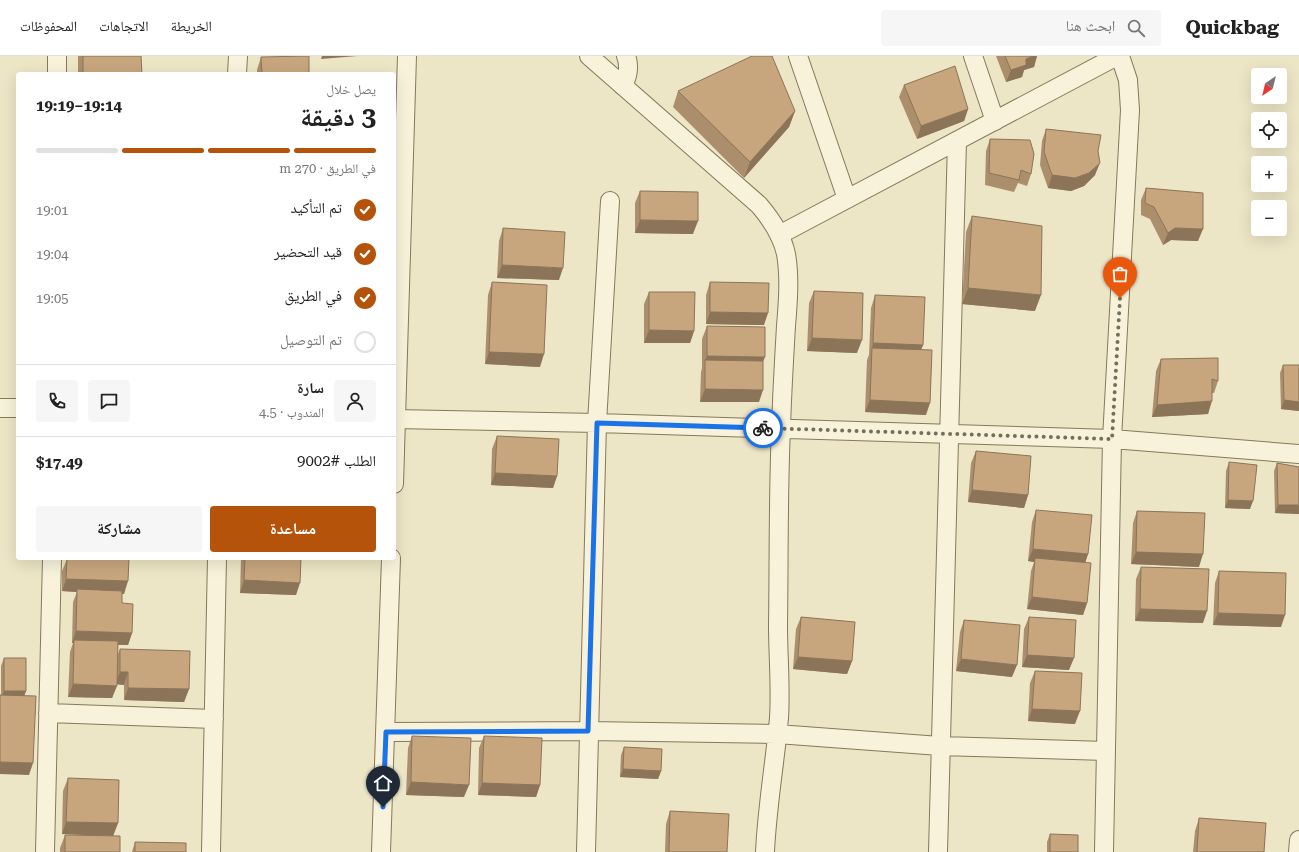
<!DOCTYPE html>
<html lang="ar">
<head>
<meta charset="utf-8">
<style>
  :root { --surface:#fff; --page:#f6f6f6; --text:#222; --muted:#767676; --line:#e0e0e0; --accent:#b45309 }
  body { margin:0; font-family:"Roboto Serif","Noto Naskh Arabic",serif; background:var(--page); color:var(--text); direction:rtl; height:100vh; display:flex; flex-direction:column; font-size:15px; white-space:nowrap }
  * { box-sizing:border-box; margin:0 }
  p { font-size:13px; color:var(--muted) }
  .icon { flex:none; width:22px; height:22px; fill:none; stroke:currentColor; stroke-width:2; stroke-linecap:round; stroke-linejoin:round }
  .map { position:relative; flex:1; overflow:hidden; direction:ltr }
  .side { position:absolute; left:16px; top:16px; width:380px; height:488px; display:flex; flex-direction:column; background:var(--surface); border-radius:4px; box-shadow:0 4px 16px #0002; direction:rtl }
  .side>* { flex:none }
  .needle { width:26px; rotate:215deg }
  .buttons { position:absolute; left:1251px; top:12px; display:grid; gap:8px }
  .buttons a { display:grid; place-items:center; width:36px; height:36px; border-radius:4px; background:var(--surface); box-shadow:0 4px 16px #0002; font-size:20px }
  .pin { position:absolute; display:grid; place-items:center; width:34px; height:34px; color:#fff; margin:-41px -17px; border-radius:50% 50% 50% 0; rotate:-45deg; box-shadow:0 0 4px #0007 }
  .pin .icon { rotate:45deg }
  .courier { position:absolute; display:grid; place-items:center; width:40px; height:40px; margin:-20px; border:3px solid #1a73e8; border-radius:50%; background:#fff; color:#222; box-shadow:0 1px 5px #0007 }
  .head em { font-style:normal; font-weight:700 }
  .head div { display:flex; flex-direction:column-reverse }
  .head { display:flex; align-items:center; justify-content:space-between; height:68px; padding:0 20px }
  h1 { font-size:26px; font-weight:700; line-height:30px }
  .bar { display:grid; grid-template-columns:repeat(4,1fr); gap:6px 4px; align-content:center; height:48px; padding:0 20px }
  .bar i { height:5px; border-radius:3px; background:var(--line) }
  .bar .active { background:var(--accent) }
  .bar p { grid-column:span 4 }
  .line { display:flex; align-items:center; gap:10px; padding:0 20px; border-top:1px solid var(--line) }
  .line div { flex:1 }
  .round { display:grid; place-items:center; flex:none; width:42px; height:42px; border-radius:4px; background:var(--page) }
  ol { padding:0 20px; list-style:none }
  li { display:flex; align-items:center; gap:12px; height:44px }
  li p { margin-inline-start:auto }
  li .icon { padding:4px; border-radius:50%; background:var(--accent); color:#fff; stroke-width:4 }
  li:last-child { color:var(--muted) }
  li i { width:22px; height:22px; border:2px solid var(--line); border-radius:50% }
  .button { display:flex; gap:8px; margin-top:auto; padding:8px 20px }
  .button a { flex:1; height:46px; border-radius:4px; background:var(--accent); color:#fff; font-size:16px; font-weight:700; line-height:46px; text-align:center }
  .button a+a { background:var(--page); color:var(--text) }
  header { display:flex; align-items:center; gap:24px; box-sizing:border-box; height:56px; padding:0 20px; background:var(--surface); border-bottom:1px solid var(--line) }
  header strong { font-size:19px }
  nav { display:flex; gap:22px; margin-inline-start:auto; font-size:14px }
  .search { width:280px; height:36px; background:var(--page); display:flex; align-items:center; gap:10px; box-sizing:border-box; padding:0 14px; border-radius:4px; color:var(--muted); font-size:15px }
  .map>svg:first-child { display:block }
</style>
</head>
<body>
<header>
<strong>Quickbag</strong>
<div class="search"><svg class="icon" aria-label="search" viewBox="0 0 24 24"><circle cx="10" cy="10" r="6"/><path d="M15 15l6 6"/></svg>ابحث هنا</div>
<nav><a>الخريطة</a><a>الاتجاهات</a><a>المحفوظات</a></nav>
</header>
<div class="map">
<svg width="1299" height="796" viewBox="0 0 1299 796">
  <rect width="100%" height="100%" fill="#ece5c6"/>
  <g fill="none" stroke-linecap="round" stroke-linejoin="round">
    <g stroke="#86785d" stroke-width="20">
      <path id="minor" d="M589,0L759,149C771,163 782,179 786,198C790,221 788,246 786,270C784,304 782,338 781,372C778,438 779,504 778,569C778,600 781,631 779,662C775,706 767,751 765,796
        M798,0L847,143
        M973,0L995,65
        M57,18V0
        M237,18L238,0
        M623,30C628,20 630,10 626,0
        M779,179L1117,0
        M0,352H18
        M394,363L597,367L1112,383L1299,398
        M394,428L407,0
        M48,657L214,663
        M386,676L588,675L777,678L940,690L1106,695
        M45,796L52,502
        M211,796L217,502
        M381,796L391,502
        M586,796L597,367L610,145
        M938,796L957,85
        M1104,796L1112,383L1130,54L1128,24L1120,0
        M1298,796L1299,784"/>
    </g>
    <use href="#minor" stroke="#f7f2d9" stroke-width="18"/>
  </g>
  <path fill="#ab8f6c" d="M78,0H141L142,18H78Z
    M996,0H1037L1034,11L1024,14L1022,21L1006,26Z
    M261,1L309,18H257V14Z
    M904,29L968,53L964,65L917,83L899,41Z
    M678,35L795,55L789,71L744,122L673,51Z
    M1046,73L1098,95L1095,119L1084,130L1071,135L1048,132L1040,109L1042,85Z
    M990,83L1031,118L1027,130L1018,127L1014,136L985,129L986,95Z
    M1146,132L1198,185L1171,184L1163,189L1150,163L1141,159V144Z
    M640,135L693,178L635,177V147Z
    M972,160L1035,255L962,248L966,176Z
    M503,172L559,224L497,222L499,185Z
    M492,226L540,311L485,308L488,239Z
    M710,226L764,269L706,268V239Z
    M814,235L857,297L807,295L809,247Z
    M649,236L694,275L690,287H644V248Z
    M875,239L923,289L921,294L926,359L865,356L867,304L869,299L871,252Z
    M707,270L759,346H700L701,316L702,312V283Z
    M1161,303L1218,325L1214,337H1212L1208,358L1152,361L1156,315Z
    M1283,309H1299V355L1281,353L1280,317Z
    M497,380L557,420L553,432L491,429L492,393Z
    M976,395L1028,439L1024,452L968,446L971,407Z
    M1229,406L1250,453L1225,452L1226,415Z
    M1277,407L1299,411V458L1275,457L1274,415Z
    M1036,454L1088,498L1085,507L1087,547L1083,559L1027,553L1031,515L1034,506L1028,505L1032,466Z
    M1137,455L1199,511L1131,508L1133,467Z
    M86,502H129L124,538H122V547L132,577L128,589H118V598L120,593L189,633L184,646L124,644V629L117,628L112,642L68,641L70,596L73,587H72L73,546L77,536L62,535V515L67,503H86Z
    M241,502H301L296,539L240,537Z
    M1141,511L1203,567L1135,565L1136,523Z
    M1219,515L1281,571L1213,569L1215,527Z
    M801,561L852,605L847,618L793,613L796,573Z
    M1029,561L1069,614L1022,611L1024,573Z
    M964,564L1012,621L956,615L960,576Z
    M4,602L26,635L24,640L29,719L1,639V610Z
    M1035,615L1075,668L1028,665L1030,627Z
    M412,680L464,741L406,739L408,692Z
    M484,680L540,729L536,741L478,739L479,692Z
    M624,691L661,715L658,723L620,721L621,699Z
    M68,722L118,767L113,780L62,778L63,735Z
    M670,755L727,796H665L666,768Z
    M1199,762L1264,796H1193L1195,775Z
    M1050,778L1078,796H1047V786Z
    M65,779L120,796H60V792Z
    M135,786V796H132Z"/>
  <path fill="#8b7458" d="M322,0H357L321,3Z
    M1033,0H1037L1034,11L1024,14L1022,21L1006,26L1011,14L1026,3Z
    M968,53L964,65L917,83L921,70Z
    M795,55L789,71L744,122L750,106Z
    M1100,107L1095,119L1084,130L1071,135L1048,132L1052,119Z
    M640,164L698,165L693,178L635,177Z
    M1175,172L1203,173L1198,185L1171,184L1163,189L1168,177Z
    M502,209L563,212L559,224L497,222Z
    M968,232L1041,239L1035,255L962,248Z
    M710,256L768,257L764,269L706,268Z
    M649,274L694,275L690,287H644Z
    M812,282L862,284L857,297L807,295Z
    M873,287L923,289L918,301L872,292Z
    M489,296L544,298L540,311L485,308Z
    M707,300L765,301L760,313L705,304Z
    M705,333L763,334L759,346H700Z
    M870,344L930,347L926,359L865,356Z
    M1284,344L1299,346V355L1281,353Z
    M1212,345L1208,358L1152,361L1157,349Z
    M495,417L557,420L553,432L491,429Z
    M972,434L1028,439L1024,452L968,446Z
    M1228,444L1253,445L1250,453L1225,452Z
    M1278,449H1299V458L1275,457Z
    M1033,493L1088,498L1084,510L1035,502L1034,506L1028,505Z
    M1136,496L1203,498L1199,511L1131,508Z
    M66,523L128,525L124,538L77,536V533V536L62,535Z
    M244,524L300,527L296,539L240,537Z
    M1032,541L1087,547L1083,559L1027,553Z
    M1140,553L1207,555L1203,567L1135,565Z
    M1218,557L1285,559L1281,571L1213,569Z
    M76,575L132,577L128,589L74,587V584L73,587H72Z
    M1027,599L1074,602L1069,614L1022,611Z
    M798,601L852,605L847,618L793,613Z
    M961,603L1017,609L1012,621L956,615Z
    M120,616H128L124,629L115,628Z
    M73,628L117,630L112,642L68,641Z
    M128,632L189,633L184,646L124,644Z
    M4,635H26L23,643H1Z
    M1032,653L1080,655L1075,668L1028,665Z
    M0,706L33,707L29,719L0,718Z
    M623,713L661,715L658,723L620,721Z
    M411,726L469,729L464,741L406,739Z
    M482,727L540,729L536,741L478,739Z
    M66,766L118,767L113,780L62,778Z"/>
  <path fill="#c7a67e" stroke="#8b7458" d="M83,0H141L142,18H83Z
    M309,0V18H262L261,1Z
    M752,0H772L795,55L750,106L678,35Z
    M1005,0H1033L1026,3V9L1011,14Z
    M955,10L968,53L921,70L904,29Z
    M1046,73L1101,79L1098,95L1100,107L1089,117L1075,122L1052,119L1044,96Z
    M990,83L1030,84L1034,98L1031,118L1021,114L1019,124L989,117Z
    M1146,132L1203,137V173L1175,172L1168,177L1154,151L1145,147Z
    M640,135L698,136V165L640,164Z
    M972,160L1042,170L1041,239L968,232Z
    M503,172L565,176L563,212L502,209Z
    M492,226L547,229L544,298L489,296Z
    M710,226L769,227L768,257L710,256Z
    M814,235L863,237L862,284L812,282Z
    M649,236H695L694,275L649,274Z
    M875,239L925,241L923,289L873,287Z
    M707,270L765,271V301L707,300Z
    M872,292L932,294L930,347L870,344Z
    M1218,302V325L1212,323V345L1157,349L1161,303Z
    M705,304L763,305V334L705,333Z
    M1283,309H1299V346L1284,344Z
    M497,380L559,383L557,420L495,417Z
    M976,395L1031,400L1028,439L972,434Z
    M1229,406L1257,409L1253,445L1228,444Z
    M1277,407L1299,411V449H1278Z
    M1036,454L1092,459L1088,498L1033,493Z
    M1137,455L1205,457L1203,498L1136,496Z
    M90,502H129L128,525L66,523L67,503H90Z
    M245,502H301L300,527L244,524Z
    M1035,502L1091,507L1087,547L1032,541Z
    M1141,511L1209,513L1207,555L1140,553Z
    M1219,515L1286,517L1285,559L1218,557Z
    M77,533L122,535V547L133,548L132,577L76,575Z
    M801,561L855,566L852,605L798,601Z
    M1029,561L1076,564L1074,602L1027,599Z
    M964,564L1020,569L1017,609L961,603Z
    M74,584L118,585L117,630L73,628Z
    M120,593L190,595L189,633L128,632V616H120Z
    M4,602H26V635H4Z
    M1035,615L1082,617L1080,655L1032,653Z
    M0,639L36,640L33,707L0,706Z
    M412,680L471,682L469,729L411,726Z
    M484,680L542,682L540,729L482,727Z
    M624,691L662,693L661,715L623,713Z
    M68,722L119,724L118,767L66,766Z
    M670,755L729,758L727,796H669Z
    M1199,762L1266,767L1264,796H1197Z
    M1050,778L1078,779V796H1050Z
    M65,779L120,780V796H65Z
    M135,786L186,787V796H135Z"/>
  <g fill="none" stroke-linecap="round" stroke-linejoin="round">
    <path stroke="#766e5a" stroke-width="4" stroke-dasharray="0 7.2" d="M763,372L1112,383L1120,242"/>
    <path stroke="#1a73e8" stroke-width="5" d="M383,751L386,676L588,675L597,367L763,372"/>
  </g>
</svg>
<div class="buttons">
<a><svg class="needle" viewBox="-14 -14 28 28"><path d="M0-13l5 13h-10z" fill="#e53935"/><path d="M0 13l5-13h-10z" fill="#767676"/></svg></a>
<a><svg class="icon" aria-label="locate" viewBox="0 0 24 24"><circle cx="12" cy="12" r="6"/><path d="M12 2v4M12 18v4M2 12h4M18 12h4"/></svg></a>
<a>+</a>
<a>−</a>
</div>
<div class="pin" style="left:1120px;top:242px;background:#ea580c"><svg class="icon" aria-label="bag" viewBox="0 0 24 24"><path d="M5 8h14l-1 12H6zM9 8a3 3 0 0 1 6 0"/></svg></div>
<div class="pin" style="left:383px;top:751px;background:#1f2937"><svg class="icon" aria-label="home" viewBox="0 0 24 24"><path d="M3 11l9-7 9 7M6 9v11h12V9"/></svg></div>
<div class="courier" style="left:763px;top:372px"><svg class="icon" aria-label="bike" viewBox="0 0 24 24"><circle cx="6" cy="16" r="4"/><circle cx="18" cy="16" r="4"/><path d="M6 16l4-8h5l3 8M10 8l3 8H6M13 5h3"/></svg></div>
<section class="side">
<div class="head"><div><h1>3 دقيقة</h1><p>يصل خلال</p></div><em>19:14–19:19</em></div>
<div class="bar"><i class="active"></i><i class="active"></i><i class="active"></i><i></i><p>في الطريق · 270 m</p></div>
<ol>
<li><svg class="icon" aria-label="check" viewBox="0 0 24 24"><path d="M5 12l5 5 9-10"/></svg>تم التأكيد<p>19:01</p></li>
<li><svg class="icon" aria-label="check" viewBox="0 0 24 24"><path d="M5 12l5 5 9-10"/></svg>قيد التحضير<p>19:04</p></li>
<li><svg class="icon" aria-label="check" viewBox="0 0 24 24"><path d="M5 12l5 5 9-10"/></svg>في الطريق<p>19:05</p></li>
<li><i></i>تم التوصيل</li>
</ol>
<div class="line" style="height:72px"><a class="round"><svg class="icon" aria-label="person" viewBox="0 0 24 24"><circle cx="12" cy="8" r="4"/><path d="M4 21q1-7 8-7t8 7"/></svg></a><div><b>سارة</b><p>المندوب · 4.5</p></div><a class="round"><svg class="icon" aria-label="chat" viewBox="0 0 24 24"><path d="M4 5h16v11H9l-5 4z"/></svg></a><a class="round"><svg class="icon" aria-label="phone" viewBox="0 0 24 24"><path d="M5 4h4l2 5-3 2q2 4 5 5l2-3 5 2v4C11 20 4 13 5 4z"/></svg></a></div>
<div class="line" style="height:52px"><div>الطلب #9002</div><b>$17.49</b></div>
<div class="button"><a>مساعدة</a><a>مشاركة</a></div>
</section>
</div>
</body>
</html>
